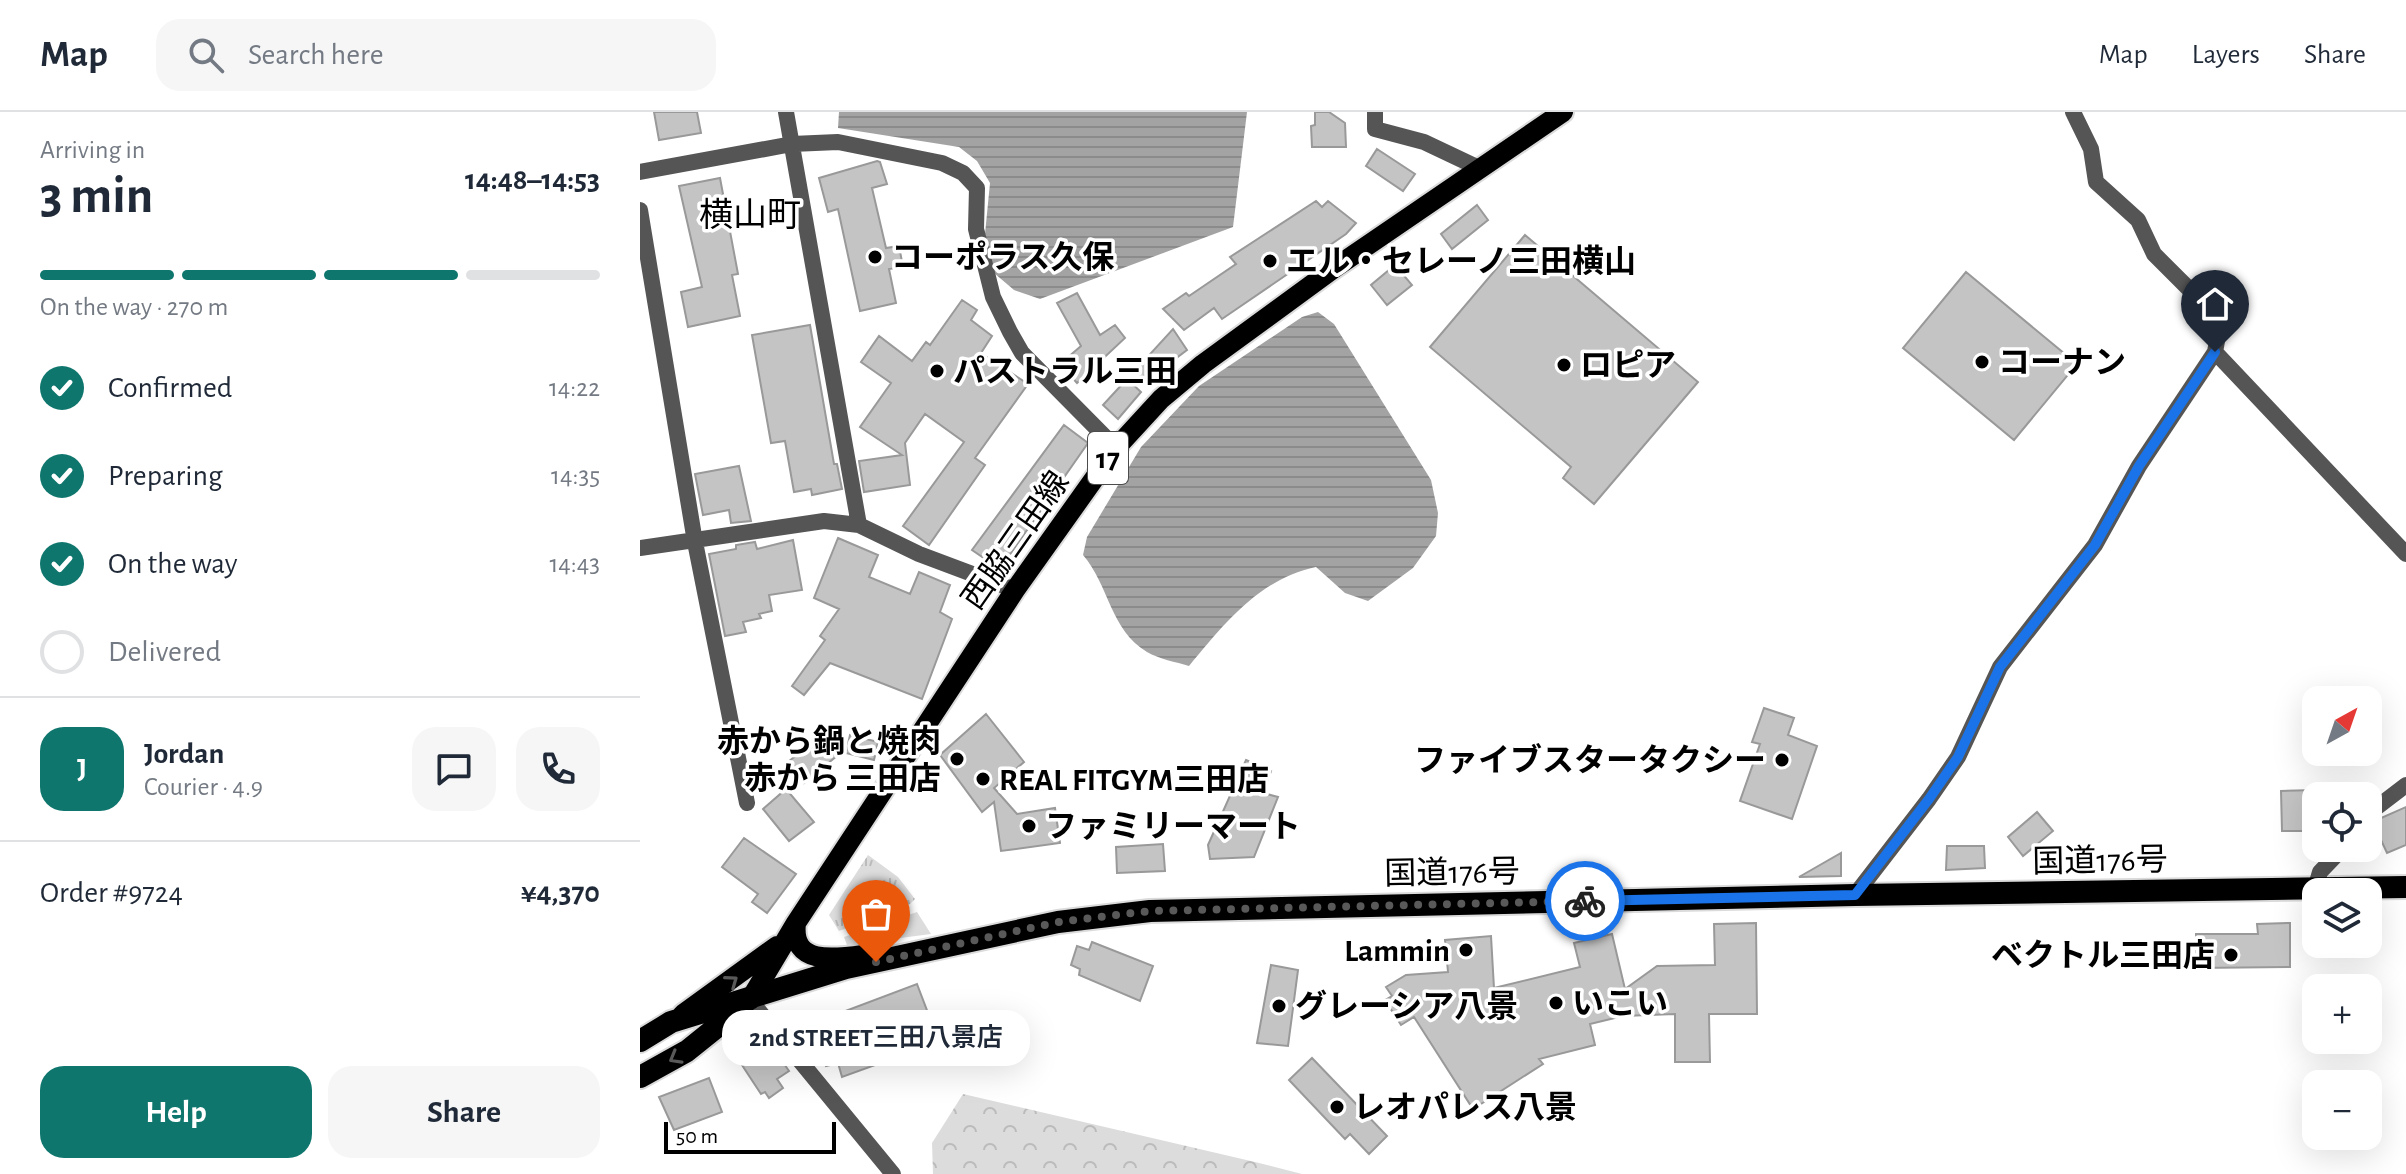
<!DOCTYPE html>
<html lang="en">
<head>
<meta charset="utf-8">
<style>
  :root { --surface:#fff; --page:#f6f6f7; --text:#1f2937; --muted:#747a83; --line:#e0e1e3; --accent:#0f766e }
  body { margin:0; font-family:"Alegreya Sans","Noto Sans JP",sans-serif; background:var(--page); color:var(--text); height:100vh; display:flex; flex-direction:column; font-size:30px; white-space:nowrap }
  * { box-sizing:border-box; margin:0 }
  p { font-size:26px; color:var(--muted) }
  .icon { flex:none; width:44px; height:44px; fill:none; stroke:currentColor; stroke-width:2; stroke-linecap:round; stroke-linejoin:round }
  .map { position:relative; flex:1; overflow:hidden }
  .panel { display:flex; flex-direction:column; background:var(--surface); width:640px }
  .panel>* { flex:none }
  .needle { width:52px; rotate:40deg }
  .tools { position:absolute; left:1662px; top:574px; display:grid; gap:16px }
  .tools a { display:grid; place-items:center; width:80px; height:80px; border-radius:16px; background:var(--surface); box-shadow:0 8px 32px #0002; font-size:40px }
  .scale { position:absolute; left:24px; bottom:20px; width:172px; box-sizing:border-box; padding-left:8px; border:4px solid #000; border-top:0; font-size:22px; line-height:28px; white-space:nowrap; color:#000; -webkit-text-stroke:6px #fff; paint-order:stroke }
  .pin { position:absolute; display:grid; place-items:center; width:68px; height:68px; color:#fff; margin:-82px -34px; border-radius:50% 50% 50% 0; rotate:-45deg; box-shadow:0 0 8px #0007 }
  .pin .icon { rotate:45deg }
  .courier { position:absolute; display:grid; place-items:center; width:80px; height:80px; margin:-40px; border:6px solid #1a73e8; border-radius:50%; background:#fff; color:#222; box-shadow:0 2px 10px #0007 }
  .bubble { position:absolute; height:56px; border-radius:24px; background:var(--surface); box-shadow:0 8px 32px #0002; font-size:26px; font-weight:600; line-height:56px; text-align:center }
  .head em { font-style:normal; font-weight:600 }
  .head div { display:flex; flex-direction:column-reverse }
  .head { display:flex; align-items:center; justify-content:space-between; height:136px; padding:0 40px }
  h1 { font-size:52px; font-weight:600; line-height:60px }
  .bar { display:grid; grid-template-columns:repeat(4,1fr); gap:12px 8px; align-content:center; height:96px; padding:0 40px }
  .bar i { height:10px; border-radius:6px; background:var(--line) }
  .bar .on { background:var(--accent) }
  .bar p { grid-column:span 4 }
  .line { display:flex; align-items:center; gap:20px; padding:0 40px; border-top:2px solid var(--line) }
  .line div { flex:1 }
  .round { display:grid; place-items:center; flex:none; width:84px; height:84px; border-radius:24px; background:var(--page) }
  ol { padding:0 40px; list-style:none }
  li { display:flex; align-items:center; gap:24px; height:88px }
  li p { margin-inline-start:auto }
  li .icon { padding:8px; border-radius:50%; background:var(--accent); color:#fff; stroke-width:4 }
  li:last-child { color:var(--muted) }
  li i { width:44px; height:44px; border:4px solid var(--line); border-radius:50% }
  .cta { display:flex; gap:16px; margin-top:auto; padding:16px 40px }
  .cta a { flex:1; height:92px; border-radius:24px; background:var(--accent); color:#fff; font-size:32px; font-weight:600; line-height:92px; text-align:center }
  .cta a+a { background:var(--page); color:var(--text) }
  header { display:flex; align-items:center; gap:48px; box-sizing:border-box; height:112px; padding:0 40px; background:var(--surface); border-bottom:2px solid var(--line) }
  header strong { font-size:38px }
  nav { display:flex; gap:44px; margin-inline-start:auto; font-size:28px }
  .search { width:560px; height:72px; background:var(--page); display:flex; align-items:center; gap:20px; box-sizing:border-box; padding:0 28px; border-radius:24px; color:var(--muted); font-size:30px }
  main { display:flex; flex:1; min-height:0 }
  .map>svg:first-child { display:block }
</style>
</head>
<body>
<header>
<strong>Map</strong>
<div class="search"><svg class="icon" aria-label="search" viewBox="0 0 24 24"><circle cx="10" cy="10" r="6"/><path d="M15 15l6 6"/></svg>Search here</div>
<nav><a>Map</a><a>Layers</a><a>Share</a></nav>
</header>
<main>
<section class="panel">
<div class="head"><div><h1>3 min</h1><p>Arriving in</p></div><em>14:48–14:53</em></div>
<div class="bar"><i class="on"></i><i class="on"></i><i class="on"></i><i></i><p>On the way · 270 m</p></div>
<ol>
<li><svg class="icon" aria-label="check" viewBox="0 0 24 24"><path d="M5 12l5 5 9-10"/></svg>Confirmed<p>14:22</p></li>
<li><svg class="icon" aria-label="check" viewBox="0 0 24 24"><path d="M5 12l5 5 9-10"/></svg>Preparing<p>14:35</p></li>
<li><svg class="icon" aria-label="check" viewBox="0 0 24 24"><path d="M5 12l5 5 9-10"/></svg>On the way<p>14:43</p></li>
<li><i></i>Delivered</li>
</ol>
<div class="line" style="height:144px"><b class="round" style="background:var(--accent);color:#fff">J</b><div><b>Jordan</b><p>Courier · 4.9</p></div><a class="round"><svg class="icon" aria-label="chat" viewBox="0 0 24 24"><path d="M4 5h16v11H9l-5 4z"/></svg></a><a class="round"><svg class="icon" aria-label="phone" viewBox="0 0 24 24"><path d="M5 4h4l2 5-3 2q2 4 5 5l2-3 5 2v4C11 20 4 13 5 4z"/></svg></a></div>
<div class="line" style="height:104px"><div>Order #9724</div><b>¥4,370</b></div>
<div class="cta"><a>Help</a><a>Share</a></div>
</section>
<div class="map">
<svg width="1766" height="1062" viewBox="0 0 1766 1062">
  <defs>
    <pattern id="grass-tufts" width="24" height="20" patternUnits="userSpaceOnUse" patternTransform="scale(2)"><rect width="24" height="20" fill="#dcdcdc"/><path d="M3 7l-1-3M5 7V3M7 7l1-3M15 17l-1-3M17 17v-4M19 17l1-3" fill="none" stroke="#bbb"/></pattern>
    <pattern id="forest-crowns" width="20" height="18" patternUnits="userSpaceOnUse" patternTransform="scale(2)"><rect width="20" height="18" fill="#dcdcdc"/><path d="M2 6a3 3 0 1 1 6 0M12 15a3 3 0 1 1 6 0" fill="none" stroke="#bbb"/></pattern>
    <pattern id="water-rules" width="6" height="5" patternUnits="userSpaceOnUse" patternTransform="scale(2)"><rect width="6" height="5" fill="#a3a3a3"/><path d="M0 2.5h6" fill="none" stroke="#8b8b8b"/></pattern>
  </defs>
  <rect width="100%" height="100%" fill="#fff"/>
  <path fill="url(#grass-tufts)" d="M228,743L258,765L275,787L270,792L199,819L189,803Z
    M277,800L291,822L207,833L204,825Z"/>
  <path fill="url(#forest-crowns)" d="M323,982L615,1050L662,1062H293L292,1031Z"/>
  <path fill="url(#water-rules)" d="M199,0H607L593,115L400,187L374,178L354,161L345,122L350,71L337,49L319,35L198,16Z
    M678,200L694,212L791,368L798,401L796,424L773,456L728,489L705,481L676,455C619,467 584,512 549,554C536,550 519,547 507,540C470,518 469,473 443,443L447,425L501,335L559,274L662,205Z"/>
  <path fill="#c4c4c4" stroke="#999" stroke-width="2" d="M14,0H57L61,21L19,28Z
    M675,0H689L705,11L706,35H672L671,14L675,13Z
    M737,37L775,62L763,79L726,54Z
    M237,49L240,50L247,72L232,76L246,136L259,134L263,155L249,157L256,191L220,199L198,97L188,100L179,66Z
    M80,66L98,162L92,163L100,204L48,215L41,180L62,175L39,74Z
    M676,89L682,95L688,89L716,111L706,122L582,207L574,196L544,218L523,197L546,181L549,184L596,152L590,145Z
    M837,93L848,108L812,137L801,122Z
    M885,123L1058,270L954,392L923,366L931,355L790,235Z
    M755,153L772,173L747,193L731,173Z
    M1326,160L1437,252L1374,328L1263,236Z
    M437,181L460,223L475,213L485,226L437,271L420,252L441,234L417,191Z
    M322,188L337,198L331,208L352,224L341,241L388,272L335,346L345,353L289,433L263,414L324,330L285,302L265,331L270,373L224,380L219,349L262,343L220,315L251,271L221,250L239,224L272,249L286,230L290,233Z
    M170,213L194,352H197L202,377L172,383L171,377L154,380L145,329L131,331L112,223Z
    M533,217L547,238L531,250L529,247L495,270L490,264Z
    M487,267L501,280L478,307L463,293Z
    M424,313L448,331L360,457L332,438Z
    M99,354L111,409L91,411L89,398L63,403L55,362Z
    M198,426L238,443L229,465L270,482L279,460L310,473L300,500L312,507L282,587L190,551L164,583L152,574L185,528L180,524L199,497L174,486Z
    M153,428L162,478L129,483L132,499L119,502L121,506L103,510L106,520L85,524L69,442L96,437V433L115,430L117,437Z
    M1124,596L1154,606L1148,623L1177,634L1152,707L1100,689L1120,632L1112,630Z
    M346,602L384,650L354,676L377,702L415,696L420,731L361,739L354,690L342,700L300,643Z
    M182,623L198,643L164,671L148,650Z
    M210,623L238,630L234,648L206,641Z
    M606,648L631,659L623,681L638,685L614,745L570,747L568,733Z
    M146,677L174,710L149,729L123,697Z
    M1676,678V719H1642L1641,679Z
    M1766,695V733L1747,741L1735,715L1741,706Z
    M1397,700L1413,719L1383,744L1368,725Z
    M104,726L156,762L127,801L112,790L118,782L82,755Z
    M523,732L525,759L477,761L476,735Z
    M1307,734H1344L1345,756L1306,758Z
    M1201,741V764L1159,765Z
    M1116,811L1117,902H1069L1070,950H1035V902L983,904L950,912L955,933L899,947L903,952L833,997L774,905L761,913L745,888L752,884L746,875L766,863L808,860L805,828L851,824L854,876L940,855L934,831L972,822L985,877L1017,854L1075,853L1074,812Z
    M1650,811V855L1557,856L1556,822H1618L1617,812Z
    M452,830L513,854L500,889L439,863L440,857L431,853L437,834L449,838Z
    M631,853L658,858L648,934L617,931Z
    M277,872L299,930L202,965L198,951L186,954L178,937L174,940L163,915Z
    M126,926L149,959L137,967L143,976L129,986L125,980L121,982L98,947Z
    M672,946L747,1024L729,1042L710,1022L705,1027L649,968Z
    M69,966L82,1000L34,1018L19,985Z"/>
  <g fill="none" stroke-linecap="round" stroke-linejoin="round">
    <g stroke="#dbdbdb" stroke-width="24">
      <path id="primary" d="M156,811C150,861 211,843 240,841
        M110,888L156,811L375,478L476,336L521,287L563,252L693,157L923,0
        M43,902L137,834"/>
    </g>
    <g stroke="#dbdbdb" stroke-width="26">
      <path id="trunk" d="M0,929L31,910L206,856L418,810L510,799L1215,783L1766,775
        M0,965L47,939L103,894"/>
    </g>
    <path stroke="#555" stroke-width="16" d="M146,0L219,413
      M735,0V17L784,30L841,57
      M0,60L152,32L198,30L302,51L323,61L337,76L336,117L353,185L370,220L382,241L476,336
      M0,98L55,430L107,691
      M1575,240L1766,442
      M0,436L184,409L219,413L279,442L375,478
      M1728,707L1732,699L1766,673
      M1675,777L1680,760L1703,736
      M1215,783L1289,687L1318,645L1360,555L1455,433L1499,354L1575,240L1583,196L1551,179L1514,142L1498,108L1456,70L1451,37L1433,0
      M110,888L253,1062"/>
    <use href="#primary" stroke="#000" stroke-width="20"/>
    <use href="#trunk" stroke="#000" stroke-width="22"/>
  </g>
  <defs><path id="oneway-chevron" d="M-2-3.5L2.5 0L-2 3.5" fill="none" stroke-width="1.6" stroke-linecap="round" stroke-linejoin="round" transform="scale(2)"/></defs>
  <g stroke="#595959">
    <use href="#oneway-chevron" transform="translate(92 869) rotate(-36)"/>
    <use href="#oneway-chevron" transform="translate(35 946) rotate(150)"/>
  </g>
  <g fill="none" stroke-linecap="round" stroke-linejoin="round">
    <path stroke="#595959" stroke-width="8" stroke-dasharray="0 14.4" d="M236,850L418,810L510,799L945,789"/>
    <path stroke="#1a73e8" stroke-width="10" d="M945,789L1215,783L1289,687L1318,645L1360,555L1455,433L1499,354L1575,240"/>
  </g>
  <g fill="#000" stroke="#fff" stroke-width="3">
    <circle cx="235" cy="145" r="8"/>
    <circle cx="630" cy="149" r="8"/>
    <circle cx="1342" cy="250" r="8"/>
    <circle cx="924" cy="253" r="8"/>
    <circle cx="297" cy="259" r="8"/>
    <circle cx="317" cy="647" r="8"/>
    <circle cx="1142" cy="648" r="8"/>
    <circle cx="343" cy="667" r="8"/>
    <circle cx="389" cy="714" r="8"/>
    <circle cx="826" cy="838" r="8"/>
    <circle cx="1591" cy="843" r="8"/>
    <circle cx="916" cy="891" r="8"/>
    <circle cx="639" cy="894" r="8"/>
    <circle cx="697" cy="995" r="8"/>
  </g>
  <g text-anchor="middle" stroke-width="7" stroke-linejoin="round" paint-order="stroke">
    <rect fill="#fff" stroke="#4c4c4c" stroke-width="2" x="448" y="320" width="40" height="52" rx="6"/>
    <g font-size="30" font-weight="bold" fill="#000">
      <text x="468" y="356">17</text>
    </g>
    <g font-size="32" font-weight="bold" fill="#000" stroke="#fff" text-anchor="start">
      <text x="251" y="156">コーポラス久保</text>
      <text x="646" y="160">エル・セレーノ三田横山</text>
      <text x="1358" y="261">コーナン</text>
      <text x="940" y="264">ロピア</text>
      <text x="313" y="270">パストラル三田</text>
      <text x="301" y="640" text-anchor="end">赤から鍋と焼肉<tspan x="301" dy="37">赤から 三田店</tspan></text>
      <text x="1126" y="659" text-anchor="end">ファイブスタータクシー</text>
      <text x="359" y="678">REAL FITGYM三田店</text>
      <text x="405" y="725">ファミリーマート</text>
      <text x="810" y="849" text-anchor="end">Lammin</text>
      <text x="1575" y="854" text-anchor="end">ベクトル三田店</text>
      <text x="932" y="902">いこい</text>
      <text x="655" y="905">グレーシア八景</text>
      <text x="713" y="1006">レオパレス八景</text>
    </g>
    <g font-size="32" fill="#000" stroke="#fff">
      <text transform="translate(375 428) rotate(-55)" y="11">西脇三田線</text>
      <text transform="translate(1460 748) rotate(-1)" y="11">国道176号</text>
      <text transform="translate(812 760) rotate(-1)" y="11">国道176号</text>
    </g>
    <g font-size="34" fill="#000" stroke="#fff">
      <text x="110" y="114">横山町</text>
    </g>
  </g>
</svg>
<div class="tools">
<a><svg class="needle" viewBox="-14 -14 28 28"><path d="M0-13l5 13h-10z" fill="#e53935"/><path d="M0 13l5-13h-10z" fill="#747a83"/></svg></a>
<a><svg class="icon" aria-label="locate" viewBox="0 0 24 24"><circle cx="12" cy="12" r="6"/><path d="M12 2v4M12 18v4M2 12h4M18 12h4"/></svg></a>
<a><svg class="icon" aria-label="layers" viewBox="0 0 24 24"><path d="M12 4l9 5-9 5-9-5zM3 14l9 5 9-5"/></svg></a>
<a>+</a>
<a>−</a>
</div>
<div class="scale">50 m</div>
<div class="pin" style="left:236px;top:850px;background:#ea580c"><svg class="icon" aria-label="bag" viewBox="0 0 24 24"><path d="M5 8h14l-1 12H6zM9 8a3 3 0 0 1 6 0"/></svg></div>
<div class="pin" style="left:1575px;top:240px;background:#1f2937"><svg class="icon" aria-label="home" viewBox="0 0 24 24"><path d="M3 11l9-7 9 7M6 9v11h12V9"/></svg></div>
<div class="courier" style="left:945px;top:789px"><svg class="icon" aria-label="bike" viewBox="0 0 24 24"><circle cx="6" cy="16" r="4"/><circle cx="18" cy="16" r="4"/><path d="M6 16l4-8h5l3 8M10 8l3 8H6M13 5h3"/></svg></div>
<div class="bubble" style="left:82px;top:898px;width:308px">2nd STREET三田八景店</div>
</div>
</main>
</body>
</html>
